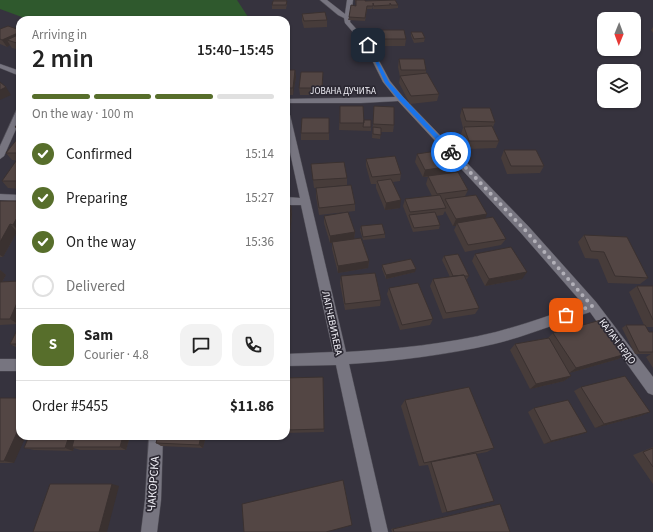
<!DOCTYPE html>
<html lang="en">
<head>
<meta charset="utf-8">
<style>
  :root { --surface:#fff; --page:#f2f2f2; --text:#222; --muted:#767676; --line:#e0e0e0; --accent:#576e2b }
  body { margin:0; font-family:"Source Sans 3",sans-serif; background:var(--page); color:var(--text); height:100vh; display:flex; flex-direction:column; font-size:15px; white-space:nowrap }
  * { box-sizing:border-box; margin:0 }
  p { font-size:13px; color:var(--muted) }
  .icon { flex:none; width:22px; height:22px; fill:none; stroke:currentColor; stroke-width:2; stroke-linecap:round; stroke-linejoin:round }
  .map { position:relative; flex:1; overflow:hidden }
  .sheet { position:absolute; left:16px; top:16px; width:274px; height:424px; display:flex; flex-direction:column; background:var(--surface); border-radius:12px; box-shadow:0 1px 3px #0004 }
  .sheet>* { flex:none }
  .needle { width:26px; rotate:181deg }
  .controls { position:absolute; left:597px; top:12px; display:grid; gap:8px }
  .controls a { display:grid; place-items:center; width:44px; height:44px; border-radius:8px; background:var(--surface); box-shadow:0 1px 3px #0004; font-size:20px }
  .pin { position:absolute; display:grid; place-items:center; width:34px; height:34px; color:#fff; margin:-17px; border-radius:8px; box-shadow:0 2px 6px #0006 }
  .courier { position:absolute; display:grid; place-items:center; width:40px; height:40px; margin:-20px; border:3px solid #1a73e8; border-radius:50%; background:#fff; color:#222; box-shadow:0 1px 5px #0007 }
  .headline em { font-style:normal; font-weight:600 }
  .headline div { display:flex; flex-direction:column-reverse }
  .headline { display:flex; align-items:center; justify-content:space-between; height:68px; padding:0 16px }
  h1 { font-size:26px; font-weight:600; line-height:30px }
  .bar { display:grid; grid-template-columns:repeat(4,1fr); gap:6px 4px; align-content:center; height:48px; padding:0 16px }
  .bar i { height:5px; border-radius:3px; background:var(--line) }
  .bar .current { background:var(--accent) }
  .bar p { grid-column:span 4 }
  .line { display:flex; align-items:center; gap:10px; padding:0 16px; border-top:1px solid var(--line) }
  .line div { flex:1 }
  .round { display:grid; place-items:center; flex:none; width:42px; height:42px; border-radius:12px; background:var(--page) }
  ol { padding:0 16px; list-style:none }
  li { display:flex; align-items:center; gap:12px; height:44px }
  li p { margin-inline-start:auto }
  li .icon { padding:4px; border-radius:50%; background:var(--accent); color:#fff; stroke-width:4 }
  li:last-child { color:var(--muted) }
  li i { width:22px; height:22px; border:2px solid var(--line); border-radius:50% }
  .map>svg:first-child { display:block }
</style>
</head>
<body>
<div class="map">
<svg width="653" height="532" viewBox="0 0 653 532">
  <rect width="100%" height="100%" fill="#36333e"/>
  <path fill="#2f592d" d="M0,0H237L250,20H30L0,9Z"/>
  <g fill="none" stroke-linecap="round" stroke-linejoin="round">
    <g stroke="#514f57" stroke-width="1">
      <path id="minor" d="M320,0H327L345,14L347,0H353L350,22L370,44L390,81L403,97L529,227L596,302L653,377V395L648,393L590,312C558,323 527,336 494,344C446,355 397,361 349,364L388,532H372L336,365L286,366V354L333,352L301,205H286V197L300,198L286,134V113L290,115L346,352C396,349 447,344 496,332C526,324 554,314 583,304L521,233L398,101L361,103H286V99L395,97L383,82L365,46L345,23L344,18L338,15Z
        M0,64L20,71V76L0,68Z
        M17,109H20V120L4,156L0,159V146Z
        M0,194L20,195V201L0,200Z
        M0,359H20V371H0Z
        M149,436H163L161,500L157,532H141L145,500Z"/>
    </g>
    <use href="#minor" fill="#777580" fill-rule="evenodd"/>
  </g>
  <path fill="#473c3a" d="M274,0H286L287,4L286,9H272V5Z
    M355,0H365V1L395,0L398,5V8L390,9V7V9H373L372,7V9H367L365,21L348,20L349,17L356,5Z
    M302,14L327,20V27L304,28L302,21Z
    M653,27V33L651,30Z
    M0,29L20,30V50L12,48L10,45L7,47L0,44Z
    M379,30L406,39L405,46H380L378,37Z
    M411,32L425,38L424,42L414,43L411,36Z
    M399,59L426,70V73L439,94L437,101L410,104L399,83L400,77L398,67Z
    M286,70H295L296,77L293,95H286Z
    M323,72V95H300L299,88Z
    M340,106L364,120L371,127V131L339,130Z
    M374,106L394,125L393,132H381L380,139L372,138Z
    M462,108L495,122L493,127L499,141L496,148L467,149L461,134L463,128L460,116Z
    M329,118V140H301V133Z
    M20,121V134L15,127Z
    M20,138V161L12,160L6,153Z
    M504,150L544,166L540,173L507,174L501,158Z
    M417,154L450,173L468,190L465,196L485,219L506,239L501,245L465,252L454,230L456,226H453L445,211L443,215L436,216L440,225L439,229L413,232L403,206L405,199L432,196L426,184L428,177H423L415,162Z
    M366,159L401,174L400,181L393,182L400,208L385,210L376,188V184H371L366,166Z
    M20,161V189L8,188L2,181Z
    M311,164L347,178V185L314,188Z
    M316,188L355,204V211L319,215L316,196Z
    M0,201L20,232H17L3,257H0Z
    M286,206H291L292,214L290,234H286Z
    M324,216L355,232L354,239L369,261L368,268L338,273L332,249V243H330L324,223Z
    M361,226L385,234V238L363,240L360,230Z
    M584,235L648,278L640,284L608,283L598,259L585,258L578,242Z
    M475,254L522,279L485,286L472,261Z
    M444,256L469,276L467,279H466L479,308L475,314L443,319L430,286L433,279L450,277L442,260Z
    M382,265L415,272L386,279L382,269Z
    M0,270L6,275L2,282L18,324L0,325Z
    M341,276L381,300L380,306L345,310L340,283Z
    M637,286H653V327H646L649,332H653V368L646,357L651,354H635L622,328L626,325H644L629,292Z
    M389,288L433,319L430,325L400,330L387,294Z
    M20,324V349H19L10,344Z
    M553,333L626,354L618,359L569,373L571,376L564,381L530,389L510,350L515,344L548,338Z
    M323,377L324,432L286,433V378Z
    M581,387L650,412L640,416L595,428L574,391Z
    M0,398L14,463H0Z
    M405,400L494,448L487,452L476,454L494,501L442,513L428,465L419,466L401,406Z
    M534,408L587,432L579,435L544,444L528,412Z
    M29,436H130L126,450H80L74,448L73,451L34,450L24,448Z
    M206,436L203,448L161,446L156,443Z
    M653,447V484L633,455Z
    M494,505L510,532H392L391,529Z"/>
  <path fill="#3a3130" d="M20,32V41L7,40L10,45L7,47L2,40Z
    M295,70L296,77L293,95V88Z
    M6,87L11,95L0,100V90Z
    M452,166L450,173L423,177L425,170Z
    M401,200L400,208L385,210L386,203Z
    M291,206L292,214L290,234L289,227Z
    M20,212V232L13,225Z
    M487,214L484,221L457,223L456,226H453L456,219Z
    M10,224L17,232L3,257L0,255V242Z
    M355,232L354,239L330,243V236Z
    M369,261L368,268L338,273V266Z
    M416,269L415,272L386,279V275Z
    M0,270L6,275L0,285Z
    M527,272L522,279L485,286L489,279Z
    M20,296V320L18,324L10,319Z
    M626,354L618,359L569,373L576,368Z
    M571,376L564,381L530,389L536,384Z
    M650,412L640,416L595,428L604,424Z
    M20,426V436H26L14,463L4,461Z
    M587,432L579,435L544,444L551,441Z
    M69,436H78L72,447L74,448L73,451L65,448Z
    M123,436H130L126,450L120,447Z
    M201,436H206L203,448L199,445Z
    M112,484L119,486L107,532H99Z"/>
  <path fill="#534644" stroke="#3a3130" d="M356,0H365V1L395,0L398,5H391L390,3V5L374,6L373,3V6H367L365,18L349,17L351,5L356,6Z
    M273,1H287L286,5H272Z
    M325,12L327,20L304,21L302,14Z
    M8,26L20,30V32L2,40L0,39V29Z
    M379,30H404L406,39H381Z
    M411,32H422L425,38L414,39Z
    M20,34V44L7,40Z
    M399,59H424L426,70H401Z
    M286,70H295L293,88H286Z
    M301,72H323L322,88H299Z
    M427,73L439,94L411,96L400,76Z
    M0,82L6,87L0,90Z
    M340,106H363L364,123H340Z
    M374,106L394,107V125L373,124Z
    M462,108H490L495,122L466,121Z
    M302,118H329V133H301Z
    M364,120H371V127H363Z
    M20,121V127H15Z
    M492,126L499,141H469L464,127Z
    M373,127L381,128V135L373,134Z
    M18,138H20V153H6Z
    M443,150L452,166L425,170L417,154Z
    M504,150H536L544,166H511Z
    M395,156L401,174L372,177L366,159Z
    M16,161H20V181H2Z
    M344,162L347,178L313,180L311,164Z
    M458,172L468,190L437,194L428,176Z
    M391,179L401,200L386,203L377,181Z
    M351,185L355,204L319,208L316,188Z
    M440,195L446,208L410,212L405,199Z
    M476,195L487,214L456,219L445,199Z
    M0,201H20V212L13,225L10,224L0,242Z
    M286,206H291L289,227H286Z
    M348,212L355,232L330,236L324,216Z
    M435,212L440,225L414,228L409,215Z
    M493,217L506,239L468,245L457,223Z
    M382,224L385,234L363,237L361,226Z
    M584,235L627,237L648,278L615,276L604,252L591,251Z
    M361,238L369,261L338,266L332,242Z
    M511,247L527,272L489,279L475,254Z
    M458,254L469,276H465L464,275L453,276L444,256Z
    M411,259L416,269L386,275L382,265Z
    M375,273L381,300L345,304L341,276Z
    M464,275L479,308L446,313L433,279Z
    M20,281V296L10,319H0V282Z
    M418,283L433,319L402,325L389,288Z
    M637,286H653V320Z
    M601,320L626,354L576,368L553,333Z
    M20,324V344H10Z
    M626,325H645L649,332H653V352H639Z
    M549,338L571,376L536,384L515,344Z
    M625,376L650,412L604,424L581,387Z
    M323,377L324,429L286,430V378Z
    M469,387L494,448L424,463L405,400Z
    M0,398H20V426L4,461H0Z
    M568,400L587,432L551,441L534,408Z
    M29,436H69L65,448H24Z
    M75,436H123L120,447H72Z
    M158,436H201L199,445L156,443Z
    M653,448V467L643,452Z
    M476,453L494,501L447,512L431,462Z
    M343,480L352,525L326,532H244L242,504Z
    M50,484H112L99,532H33Z
    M500,504L510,532H394L393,529Z"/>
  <path fill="#1a73e8" d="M367,44L370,45L389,82L453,151V153H449L399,100L385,83Z"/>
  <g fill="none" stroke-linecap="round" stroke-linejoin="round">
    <path stroke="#b2b0b8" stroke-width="4" stroke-dasharray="0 7.2" d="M451,152L525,230L592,306L566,315"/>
  </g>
  <g text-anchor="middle" stroke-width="3.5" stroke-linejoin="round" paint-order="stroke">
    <g font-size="9" fill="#f4f3fa" stroke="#2c2933">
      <text x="343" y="94">ЈОВАНА ДУЧИЋА</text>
    </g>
    <g font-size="10" fill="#f4f3fa" stroke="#2c2933">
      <text transform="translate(333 323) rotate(78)" y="4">ЛАПЧЕВИЋЕВА</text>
      <text transform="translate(618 341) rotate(53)" y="4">КАЛАЧ БРДО</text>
    </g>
    <g font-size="12" fill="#f4f3fa" stroke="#2c2933">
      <text transform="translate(153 484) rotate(-86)" y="4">ЧАКОРСКА</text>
    </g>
  </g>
</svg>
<div class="controls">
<a><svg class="needle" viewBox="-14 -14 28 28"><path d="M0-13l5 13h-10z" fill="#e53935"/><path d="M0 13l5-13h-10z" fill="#767676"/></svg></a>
<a><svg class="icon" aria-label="layers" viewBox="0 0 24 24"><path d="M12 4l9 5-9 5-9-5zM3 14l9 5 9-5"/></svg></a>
</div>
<div class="pin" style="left:566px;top:315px;background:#ea580c"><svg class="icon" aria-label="bag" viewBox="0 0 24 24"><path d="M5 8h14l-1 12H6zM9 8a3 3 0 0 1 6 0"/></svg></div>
<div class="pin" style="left:368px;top:45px;background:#1f2937"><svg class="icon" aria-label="home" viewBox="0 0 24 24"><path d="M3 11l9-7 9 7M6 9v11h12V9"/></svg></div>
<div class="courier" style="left:451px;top:152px"><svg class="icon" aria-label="bike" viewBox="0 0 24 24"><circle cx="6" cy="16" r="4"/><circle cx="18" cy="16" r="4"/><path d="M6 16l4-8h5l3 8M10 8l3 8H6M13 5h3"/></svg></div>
<section class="sheet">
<div class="headline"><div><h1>2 min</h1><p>Arriving in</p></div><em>15:40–15:45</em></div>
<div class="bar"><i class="current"></i><i class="current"></i><i class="current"></i><i></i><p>On the way · 100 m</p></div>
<ol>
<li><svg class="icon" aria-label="check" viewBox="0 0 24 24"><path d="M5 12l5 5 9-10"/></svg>Confirmed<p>15:14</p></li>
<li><svg class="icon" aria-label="check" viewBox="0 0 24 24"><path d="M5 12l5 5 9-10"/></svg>Preparing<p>15:27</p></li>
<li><svg class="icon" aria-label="check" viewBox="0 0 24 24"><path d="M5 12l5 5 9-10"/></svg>On the way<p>15:36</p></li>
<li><i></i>Delivered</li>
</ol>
<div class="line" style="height:72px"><b class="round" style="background:var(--accent);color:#fff">S</b><div><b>Sam</b><p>Courier · 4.8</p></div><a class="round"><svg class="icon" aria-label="chat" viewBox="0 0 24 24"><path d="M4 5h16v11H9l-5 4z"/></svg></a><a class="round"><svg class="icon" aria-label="phone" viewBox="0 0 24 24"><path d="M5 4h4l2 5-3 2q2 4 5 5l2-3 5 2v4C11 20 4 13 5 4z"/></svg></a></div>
<div class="line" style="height:52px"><div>Order #5455</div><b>$11.86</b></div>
</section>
</div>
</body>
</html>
